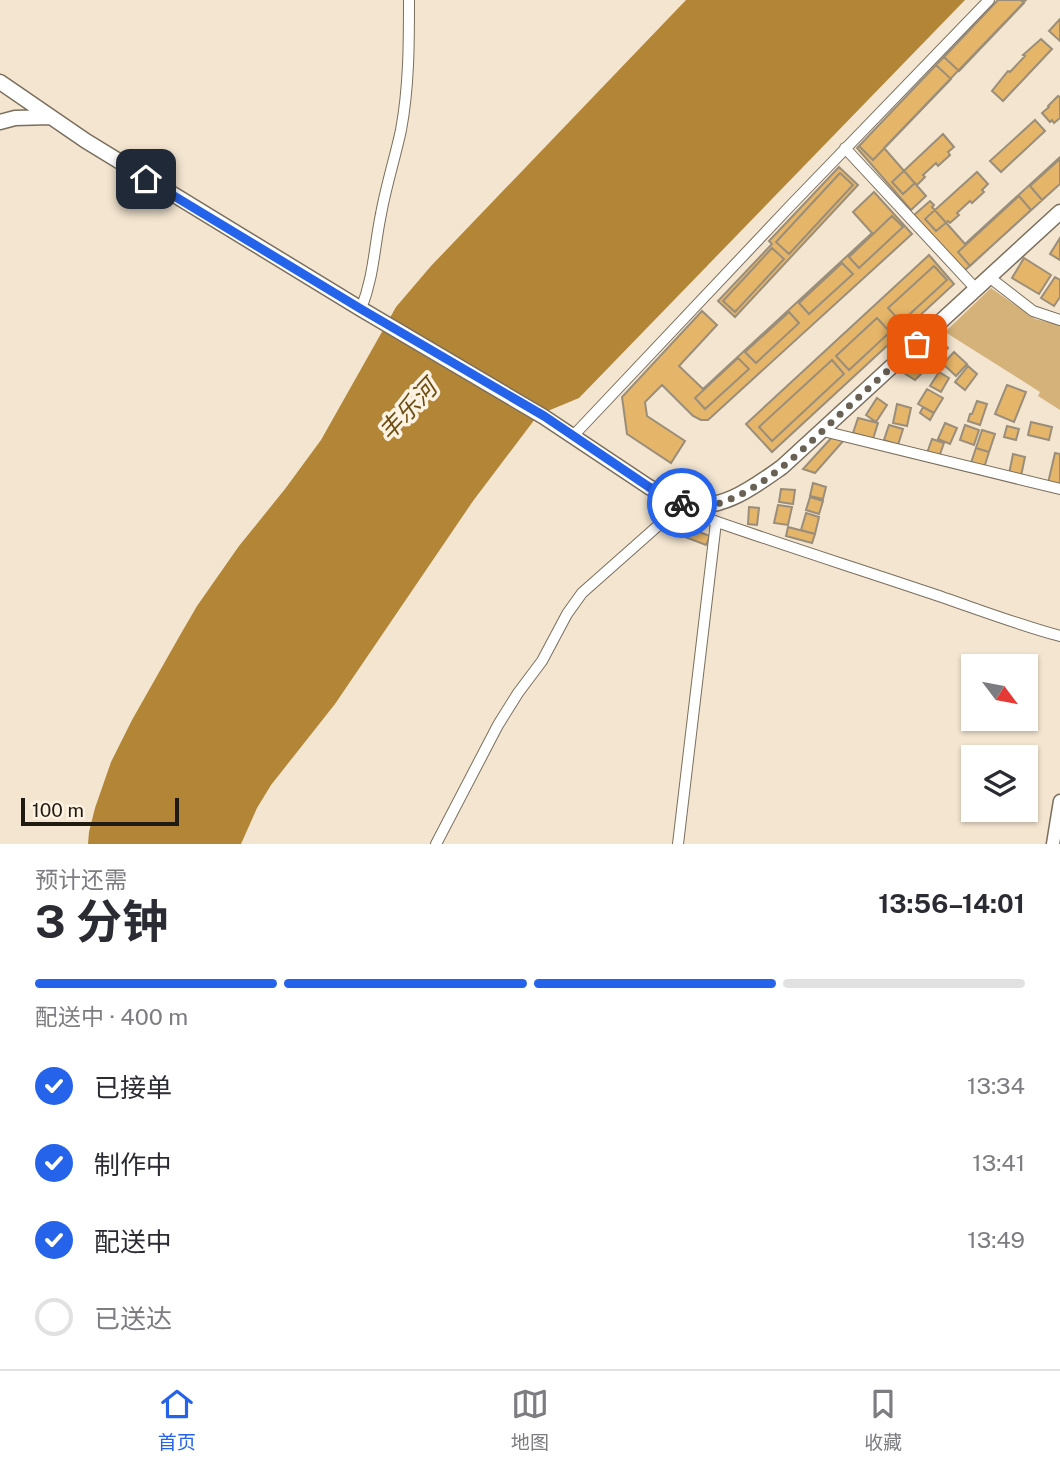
<!DOCTYPE html>
<html lang="zh">
<head>
<meta charset="utf-8">
<style>
  :root { --surface:#fff; --page:#f7f7f7; --text:#2b2b33; --muted:#7c7c81; --line:#e1e1e2; --accent:#2563eb }
  body { margin:0; font-family:"Public Sans","Noto Sans SC",sans-serif; background:var(--page); color:var(--text); height:100vh; display:flex; flex-direction:column; font-size:26px; white-space:nowrap }
  * { box-sizing:border-box; margin:0 }
  p { font-size:23px; color:var(--muted) }
  .icon { flex:none; width:38px; height:38px; fill:none; stroke:currentColor; stroke-width:2; stroke-linecap:round; stroke-linejoin:round }
  .map { position:relative; height:844px; overflow:hidden }
  .sheet { display:flex; flex-direction:column; background:var(--surface); flex:1 }
  .sheet>* { flex:none }
  .needle { width:46px; rotate:122deg }
  .tools { position:absolute; left:961px; top:654px; display:grid; gap:14px }
  .tools a { display:grid; place-items:center; width:77px; height:77px; border-radius:0px; background:var(--surface); box-shadow:0 2px 5px #0004; font-size:35px }
  .scale { position:absolute; left:21px; bottom:18px; width:158px; box-sizing:border-box; padding-left:7px; border:4px solid #1f1a12; border-top:0; font-size:19px; line-height:24px; white-space:nowrap; color:#1f1a12; -webkit-text-stroke:5px #fef2e2; paint-order:stroke }
  .pin { position:absolute; display:grid; place-items:center; width:60px; height:60px; color:#fff; margin:-30px; border-radius:14px; box-shadow:0 4px 10px #0006 }
  .courier { position:absolute; display:grid; place-items:center; width:70px; height:70px; margin:-35px; border:5px solid #2563eb; border-radius:50%; background:#fff; color:#222; box-shadow:0 2px 9px #0007 }
  .summary em { font-style:normal; font-weight:700 }
  .summary div { display:flex; flex-direction:column-reverse }
  .summary { display:flex; align-items:center; justify-content:space-between; height:119px; padding:0 35px }
  h1 { font-size:46px; font-weight:700; line-height:52px }
  .bar { display:grid; grid-template-columns:repeat(4,1fr); gap:10px 7px; align-content:center; height:84px; padding:0 35px }
  .bar i { height:9px; border-radius:5px; background:var(--line) }
  .bar .on { background:var(--accent) }
  .bar p { grid-column:span 4 }
  ol { padding:0 35px; list-style:none }
  li { display:flex; align-items:center; gap:21px; height:77px }
  li p { margin-inline-start:auto }
  li .icon { padding:7px; border-radius:50%; background:var(--accent); color:#fff; stroke-width:4 }
  li:last-child { color:var(--muted) }
  li i { width:38px; height:38px; border:4px solid var(--line); border-radius:50% }
  .tabs { display:flex; justify-content:space-around; align-items:center; height:98px; border-top:2px solid var(--line); background:var(--surface); font-size:19px; color:var(--muted) }
  .tabs a { display:grid; justify-items:center; gap:4px }
  .tabs .on { color:var(--accent) }
  .map>svg:first-child { display:block }
</style>
</head>
<body>
<div class="map">
<svg width="1060" height="844" viewBox="0 0 1060 844">
  <rect width="100%" height="100%" fill="#f3e5d0"/>
  <path fill="#d5b27a" d="M991,288L1035,319L1060,325V410L1038,396L1040,392L945,332Z"/>
  <path fill="#b28537" d="M686,0H965L579,398L538,415L473,501L335,704L271,785L257,808L241,844H88L89,832L95,808L111,762L132,720L179,637L197,606L239,546L285,489L321,440L396,307L431,266Z"/>
  <path fill="#e5b569" stroke="#9a8e7a" stroke-width="2" d="M998,0H1021L1024,3L959,71L944,57Z
    M998,0H1026L884,148L926,196L911,210L857,148Z
    M1060,19V41L1049,31Z
    M1041,39L1052,49L1003,101L992,91L1008,71L1010,72L1025,56L1023,55Z
    M936,65L951,79L873,160L859,146Z
    M1058,96L1060,97V118L1054,123L1052,120L1050,122L1042,113L1049,107L1048,106Z
    M1035,120L1045,131L1001,172L990,161Z
    M943,134L954,147L948,152L950,155L938,166L936,163L923,175L925,177L917,185L915,183L903,194L892,182Z
    M1060,157V184L964,271L914,215L930,201L934,205L932,207L965,244Z
    M1060,159V184L1042,200L1030,186Z
    M839,167L858,185L735,317L718,301L772,244L769,241Z
    M977,172L988,184L982,190L984,192L972,203L970,201L957,213L959,215L950,223L948,221L936,231L925,219Z
    M840,173L853,185L789,254L776,242Z
    M874,192L912,234L708,420H701L693,416L662,385L645,402L647,416L685,441L671,463L627,434L622,397L702,311L717,325L679,366L703,389L872,233L853,212Z
    M1019,196L1031,210L970,266L958,252Z
    M892,216L903,227L859,268L849,257Z
    M1060,238V260L1050,254Z
    M772,248L784,259L735,312L723,301Z
    M929,255L954,284L772,452L746,424Z
    M1024,258L1051,275L1039,294L1012,278Z
    M842,263L853,274L809,314L799,303Z
    M934,266L947,280L901,322L888,308Z
    M1055,277L1060,280V297L1054,306L1041,298Z
    M789,312L799,323L756,363L745,352Z
    M877,318L890,332L849,370L836,356Z
    M939,339L948,348L915,380L904,373Z
    M954,352L967,364L956,376L943,364Z
    M738,358L749,369L705,409L695,398Z
    M832,360L844,374L772,441L759,427Z
    M968,366L977,374L965,390L955,382Z
    M939,372L949,378L941,392L930,386Z
    M1007,385L1026,392L1014,422L995,414Z
    M927,389L943,398L934,413L918,404Z
    M877,398L887,405L876,422L866,415Z
    M977,401L987,404L980,425L968,421L970,414H972Z
    M897,404L911,408L907,426L893,423Z
    M923,407L934,413L930,420L920,413Z
    M858,418L878,423L873,439L853,433Z
    M1031,422L1052,427L1049,440L1028,435Z
    M945,423L957,428L950,444L938,439Z
    M889,425L903,429L898,445L884,440Z
    M965,425L979,430L974,445L960,440Z
    M1007,426L1019,429L1016,440L1004,437Z
    M982,430L995,434L989,452L976,448Z
    M834,435L845,439L815,473L803,469Z
    M932,439L944,443L939,457L927,453Z
    M976,448L989,452L984,468L971,463Z
    M1055,453L1060,454V486L1048,483Z
    M1013,454L1025,457L1021,476L1009,474Z
    M813,483L826,487L823,499L810,496Z
    M781,489L795,490L793,504L779,502Z
    M810,497L823,501L819,514L806,510Z
    M778,505L792,507L788,525L774,523Z
    M749,507L759,508L757,525L748,524Z
    M806,513L819,517L815,534L801,530Z
    M676,523L710,536L706,545L672,532Z
    M788,527L815,534L812,543L786,536Z"/>
  <g fill="none" stroke-linecap="round" stroke-linejoin="round">
    <g stroke="#7b6e5c" stroke-width="12">
      <path id="minor" d="M845,148L976,289
        M989,277L1033,311L1060,320
        M361,309C374,276 374,248 381,214C386,186 395,158 401,130C409,87 409,43 409,0
        M823,431L1060,489
        M573,436L793,203L989,0
        M674,505L678,508C760,538 844,564 927,592C972,607 1015,624 1060,636
        M436,844L498,725L518,693L542,661L567,614L582,593L678,508
        M678,844L716,522"/>
    </g>
    <g stroke="#7b6e5c" stroke-width="15">
      <path id="tertiary" d="M1053,844L1060,801"/>
    </g>
    <g stroke="#7b6e5c" stroke-width="17">
      <path id="secondary" d="M0,82L86,141L361,309L544,417L649,487C660,493 671,500 683,503C719,514 755,486 782,467L1060,212
        M0,122L15,118L50,117"/>
    </g>
    <use href="#minor" stroke="#fff" stroke-width="10"/>
    <use href="#tertiary" stroke="#fff" stroke-width="12"/>
    <use href="#secondary" stroke="#fff" stroke-width="14"/>
  </g>
  <g fill="none" stroke-linecap="round" stroke-linejoin="round">
    <path stroke="#696154" stroke-width="7" stroke-dasharray="0 12.6" d="M682,503C695,506 707,507 720,503C766,488 803,449 837,417C864,393 890,368 917,344"/>
    <path stroke="#2563eb" stroke-width="9" d="M146,179L361,309L544,416L649,487L666,497L682,503"/>
  </g>
  <g text-anchor="middle" stroke-width="7" stroke-linejoin="round" paint-order="stroke">
    <g font-size="24" font-style="italic" fill="#6c4d11" stroke="#fef2e2">
      <text transform="translate(408 410) rotate(-47)" y="8">丰乐河</text>
    </g>
  </g>
</svg>
<div class="tools">
<a><svg class="needle" viewBox="-14 -14 28 28"><path d="M0-13l5 13h-10z" fill="#e53935"/><path d="M0 13l5-13h-10z" fill="#7c7c81"/></svg></a>
<a><svg class="icon" aria-label="layers" viewBox="0 0 24 24"><path d="M12 4l9 5-9 5-9-5zM3 14l9 5 9-5"/></svg></a>
</div>
<div class="scale">100 m</div>
<div class="pin" style="left:917px;top:344px;background:#ea580c"><svg class="icon" aria-label="bag" viewBox="0 0 24 24"><path d="M5 8h14l-1 12H6zM9 8a3 3 0 0 1 6 0"/></svg></div>
<div class="pin" style="left:146px;top:179px;background:#1f2937"><svg class="icon" aria-label="home" viewBox="0 0 24 24"><path d="M3 11l9-7 9 7M6 9v11h12V9"/></svg></div>
<div class="courier" style="left:682px;top:503px"><svg class="icon" aria-label="bike" viewBox="0 0 24 24"><circle cx="6" cy="16" r="4"/><circle cx="18" cy="16" r="4"/><path d="M6 16l4-8h5l3 8M10 8l3 8H6M13 5h3"/></svg></div>
</div>
<section class="sheet">
<div class="summary"><div><h1>3 分钟</h1><p>预计还需</p></div><em>13:56–14:01</em></div>
<div class="bar"><i class="on"></i><i class="on"></i><i class="on"></i><i></i><p>配送中 · 400 m</p></div>
<ol>
<li><svg class="icon" aria-label="check" viewBox="0 0 24 24"><path d="M5 12l5 5 9-10"/></svg>已接单<p>13:34</p></li>
<li><svg class="icon" aria-label="check" viewBox="0 0 24 24"><path d="M5 12l5 5 9-10"/></svg>制作中<p>13:41</p></li>
<li><svg class="icon" aria-label="check" viewBox="0 0 24 24"><path d="M5 12l5 5 9-10"/></svg>配送中<p>13:49</p></li>
<li><i></i>已送达</li>
</ol>
</section>
<nav class="tabs">
<a class="on"><svg class="icon" aria-label="home" viewBox="0 0 24 24"><path d="M3 11l9-7 9 7M6 9v11h12V9"/></svg>首页</a>
<a><svg class="icon" aria-label="map" viewBox="0 0 24 24"><path d="M3 6l6-2 6 2 6-2v14l-6 2-6-2-6 2zM9 4v14M15 6v14"/></svg>地图</a>
<a><svg class="icon" aria-label="saved" viewBox="0 0 24 24"><path d="M7 4h10v16l-5-4-5 4z"/></svg>收藏</a>
</nav>
</body>
</html>
